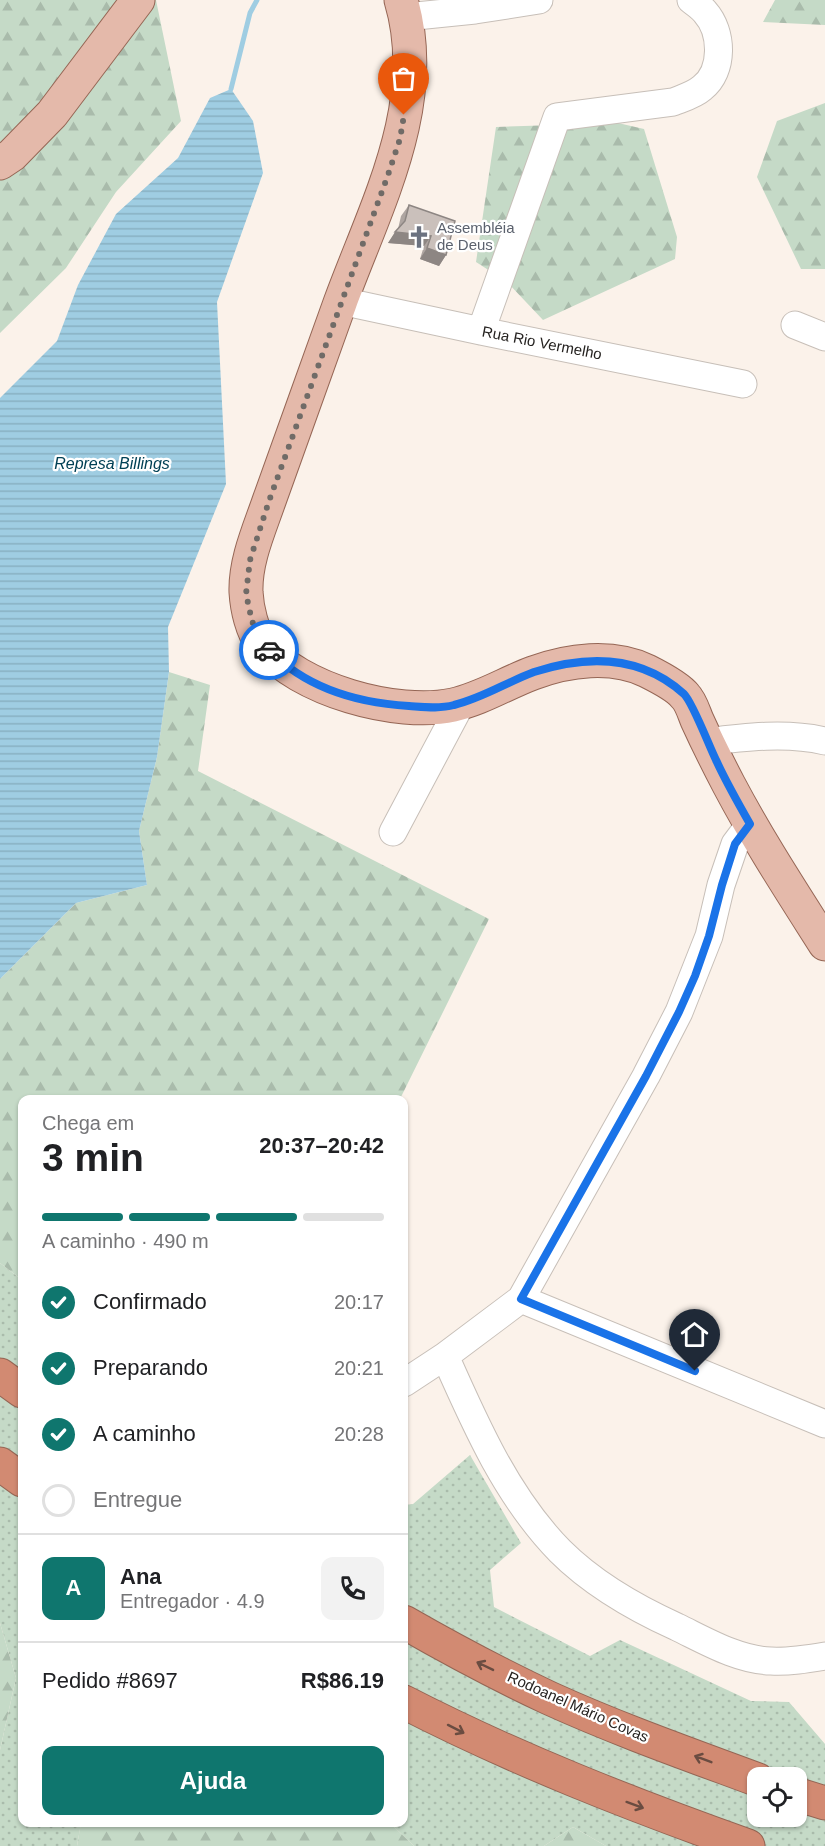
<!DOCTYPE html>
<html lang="pt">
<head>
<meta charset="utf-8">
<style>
  :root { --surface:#fff; --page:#f2f2f2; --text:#202124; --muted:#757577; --line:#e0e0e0; --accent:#0f766e }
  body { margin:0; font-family:Helvetica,sans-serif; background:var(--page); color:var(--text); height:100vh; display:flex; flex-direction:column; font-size:22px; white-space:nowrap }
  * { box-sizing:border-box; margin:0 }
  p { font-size:20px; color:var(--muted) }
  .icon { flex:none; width:33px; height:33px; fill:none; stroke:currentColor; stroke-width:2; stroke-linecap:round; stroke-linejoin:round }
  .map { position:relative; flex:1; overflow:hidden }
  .side { position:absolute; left:18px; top:1095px; width:390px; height:732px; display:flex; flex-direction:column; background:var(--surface); border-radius:12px; box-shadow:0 2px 4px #0004 }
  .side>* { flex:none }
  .tools { position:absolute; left:747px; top:1767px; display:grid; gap:12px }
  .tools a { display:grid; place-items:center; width:60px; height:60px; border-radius:12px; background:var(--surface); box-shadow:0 2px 4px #0004; font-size:30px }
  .pin { position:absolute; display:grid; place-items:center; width:51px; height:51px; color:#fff; margin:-62px -26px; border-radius:50% 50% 50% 0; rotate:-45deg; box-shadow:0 0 6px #0007 }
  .pin .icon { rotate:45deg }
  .courier { position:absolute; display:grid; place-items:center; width:60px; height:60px; margin:-30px; border:4px solid #1a73e8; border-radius:50%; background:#fff; color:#222; box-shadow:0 2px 8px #0007 }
  .head em { font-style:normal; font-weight:700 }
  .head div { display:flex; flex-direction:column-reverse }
  .head { display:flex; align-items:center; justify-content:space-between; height:102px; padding:0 24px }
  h1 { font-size:39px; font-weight:700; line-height:45px }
  .bar { display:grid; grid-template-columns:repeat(4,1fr); gap:9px 6px; align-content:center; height:72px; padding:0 24px }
  .bar i { height:8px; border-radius:4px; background:var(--line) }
  .bar .on { background:var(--accent) }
  .bar p { grid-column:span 4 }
  .line { display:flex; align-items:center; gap:15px; padding:0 24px; border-top:2px solid var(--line) }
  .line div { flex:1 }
  .round { display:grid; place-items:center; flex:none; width:63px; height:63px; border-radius:12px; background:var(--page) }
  ol { padding:0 24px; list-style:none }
  li { display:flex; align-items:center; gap:18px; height:66px }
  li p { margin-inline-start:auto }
  li .icon { padding:6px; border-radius:50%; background:var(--accent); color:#fff; stroke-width:4 }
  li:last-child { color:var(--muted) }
  li i { width:33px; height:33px; border:3px solid var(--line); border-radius:50% }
  .cta { display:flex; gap:12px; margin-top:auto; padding:12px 24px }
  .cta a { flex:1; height:69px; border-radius:12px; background:var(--accent); color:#fff; font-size:24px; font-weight:700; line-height:69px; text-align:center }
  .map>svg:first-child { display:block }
</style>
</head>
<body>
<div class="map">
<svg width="825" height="1846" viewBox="0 0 825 1846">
  <defs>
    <pattern id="grass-dots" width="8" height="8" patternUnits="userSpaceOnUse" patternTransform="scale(1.5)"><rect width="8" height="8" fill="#c5dac7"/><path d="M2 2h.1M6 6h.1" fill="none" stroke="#a9bbab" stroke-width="1.8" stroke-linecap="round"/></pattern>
    <pattern id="forest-firs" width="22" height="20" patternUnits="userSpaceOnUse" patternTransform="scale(1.5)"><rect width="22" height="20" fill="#c5dac7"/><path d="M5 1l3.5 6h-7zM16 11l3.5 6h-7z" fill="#a9bbab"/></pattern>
    <pattern id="water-rules" width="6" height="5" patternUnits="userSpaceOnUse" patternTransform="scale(1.5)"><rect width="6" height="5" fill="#9fcde2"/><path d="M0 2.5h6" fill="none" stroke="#89b0c2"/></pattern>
  </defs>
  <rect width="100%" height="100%" fill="#fbf2ea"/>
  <path fill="url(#grass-dots)" fill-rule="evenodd" d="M0,1263L22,1280V1822L81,1823L77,1846H0V1750L16,1678L0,1623Z
    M470,1455L521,1543L490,1570L494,1607L590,1656L620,1640L751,1701L789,1702L825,1744V1846H606L573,1827L544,1846H414L390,1823L404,1822V1505L413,1504ZM758,1778H796V1816H758Z"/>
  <path fill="url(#forest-firs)" d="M0,0H156L181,121L116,192L66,268L0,333Z
    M775,0H825V25L763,22Z
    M825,103V269H801L757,177L777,121Z
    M618,123L644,129L677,237L675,259L543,320L507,282L476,262L496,127Z
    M169,672L210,685L198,771L489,919L400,1099L22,1100V1280L0,1263V979L76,903L147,885L139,831L157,757Z
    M0,1623L16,1678L0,1750Z
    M81,1822L390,1823L414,1846H77Z
    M573,1827L606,1846H544Z"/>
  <path fill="url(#water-rules)" d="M231,89L253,121L263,173L217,302L226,484L168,627L169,672L157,757L139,831L147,885L76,903L0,979V398L57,341L78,285L116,214L178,158L210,98Z"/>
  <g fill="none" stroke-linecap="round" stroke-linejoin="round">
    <path stroke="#9fcde2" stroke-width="5" d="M231,89L250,13L257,0"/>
    <g stroke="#c7bfb8" stroke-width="29">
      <path id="minor" d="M406,17L475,10L539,0
        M341,301L481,331L743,384
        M795,325L825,337
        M481,331L557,117L673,102C683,98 694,95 702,88C724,71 723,32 705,12C701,7 695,3 691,0
        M707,742C745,737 787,732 825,741
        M393,832L462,702
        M521,1299L825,1424
        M445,1356C475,1424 507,1497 560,1551C593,1584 635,1608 677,1627C706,1641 738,1660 771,1661C789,1662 807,1659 825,1656
        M404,1383L445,1356L521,1299L646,1076L679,1012L709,936L721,885L735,844L750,824"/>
    </g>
    <g stroke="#956655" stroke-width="35">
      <path id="major" d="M401,0C432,104 375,207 340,303C316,369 293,435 269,501C259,530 245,561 246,592C247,609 252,631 262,644C298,690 397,717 453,705C481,699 506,683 533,673C568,660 612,654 647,671C657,676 678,687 685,696C691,702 694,713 697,720C707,742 718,764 729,785C758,840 792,892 825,944
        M0,163L12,155L52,114L138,0"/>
    </g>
    <g stroke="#956655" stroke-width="35">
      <path id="highway" d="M0,1375L22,1391
        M0,1464L22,1480
        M404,1622C451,1649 500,1675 549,1698C617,1729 688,1754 758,1780
        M404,1702C515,1759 630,1804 748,1846
        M796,1794L825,1803"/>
    </g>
    <use href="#minor" stroke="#fff" stroke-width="27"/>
    <use href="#major" stroke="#e4b9aa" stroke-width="33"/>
    <use href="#highway" stroke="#d28a72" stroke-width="33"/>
  </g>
  <path fill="#aea5a1" d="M409,205L446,255L439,266L420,259L424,246L388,243L398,229L401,216Z"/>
  <path fill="#8d8683" d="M395,232L431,236L424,246L388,243Z
    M427,248L446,255L439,266L420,259Z"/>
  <path fill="#cac0bb" stroke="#8d8683" stroke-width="1.5" d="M409,205L455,221L446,255L427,248L431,236L395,232L405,221Z"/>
  <defs><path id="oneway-shaft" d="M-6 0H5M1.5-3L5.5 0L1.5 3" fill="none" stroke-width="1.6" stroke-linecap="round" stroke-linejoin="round" transform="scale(1.5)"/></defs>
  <g stroke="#6a4c41">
    <use href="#oneway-shaft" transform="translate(485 1666) rotate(-154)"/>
    <use href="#oneway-shaft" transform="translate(456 1729) rotate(27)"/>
    <use href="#oneway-shaft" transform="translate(703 1759) rotate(-159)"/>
    <use href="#oneway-shaft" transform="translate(635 1805) rotate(20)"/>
  </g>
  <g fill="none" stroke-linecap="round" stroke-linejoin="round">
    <path stroke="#706b67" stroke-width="6" stroke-dasharray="0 10.8" d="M269,650L261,643L252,621L246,594L250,560L269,501L388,175L400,139L404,115"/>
    <path stroke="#1a73e8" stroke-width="8" d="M269,650C306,688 358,703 409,706C424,707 440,709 454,705C483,698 507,682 534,672C587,655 641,655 684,694C693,703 709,746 716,760C726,782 738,803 750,824L735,844L722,885L709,936L695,976L679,1012L646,1076L521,1299L695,1371"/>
  </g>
  <defs>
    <g id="church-bare" transform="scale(1.8)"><path d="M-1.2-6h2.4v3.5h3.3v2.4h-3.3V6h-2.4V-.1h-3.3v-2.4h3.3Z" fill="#6b7280" stroke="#fff" stroke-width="2.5" paint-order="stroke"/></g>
  </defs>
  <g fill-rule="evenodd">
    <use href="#church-bare" x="419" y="237"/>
  </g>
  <g text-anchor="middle" stroke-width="4.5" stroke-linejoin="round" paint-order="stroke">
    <g font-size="15" fill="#5b616d" stroke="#fff" text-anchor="start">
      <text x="437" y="233">Assembléia<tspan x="437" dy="17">de Deus</tspan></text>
    </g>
    <g font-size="15" fill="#252220" stroke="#fff">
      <text transform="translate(542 343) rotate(11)" y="5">Rua Rio Vermelho</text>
      <text transform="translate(578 1707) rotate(24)" y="5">Rodoanel Mário Covas</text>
    </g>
    <g font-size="16" font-style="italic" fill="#004055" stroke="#fff">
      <text x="112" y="469">Represa Billings</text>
    </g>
  </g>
</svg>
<div class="tools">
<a><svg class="icon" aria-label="locate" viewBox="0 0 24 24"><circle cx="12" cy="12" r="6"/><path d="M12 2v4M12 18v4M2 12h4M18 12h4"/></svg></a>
</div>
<div class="pin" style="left:404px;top:115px;background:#ea580c"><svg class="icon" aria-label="bag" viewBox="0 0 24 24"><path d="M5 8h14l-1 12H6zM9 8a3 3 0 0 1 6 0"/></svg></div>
<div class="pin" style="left:695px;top:1371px;background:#1f2937"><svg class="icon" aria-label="home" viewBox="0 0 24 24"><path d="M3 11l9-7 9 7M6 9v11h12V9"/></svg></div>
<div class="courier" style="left:269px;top:650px"><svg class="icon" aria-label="car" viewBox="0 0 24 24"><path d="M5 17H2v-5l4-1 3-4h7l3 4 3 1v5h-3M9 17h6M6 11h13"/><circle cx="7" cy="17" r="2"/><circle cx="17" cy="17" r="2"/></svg></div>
<section class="side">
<div class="head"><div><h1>3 min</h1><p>Chega em</p></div><em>20:37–20:42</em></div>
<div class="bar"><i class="on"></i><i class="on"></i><i class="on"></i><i></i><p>A caminho · 490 m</p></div>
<ol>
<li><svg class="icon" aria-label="check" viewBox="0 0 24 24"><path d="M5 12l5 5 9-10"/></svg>Confirmado<p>20:17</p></li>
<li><svg class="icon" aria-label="check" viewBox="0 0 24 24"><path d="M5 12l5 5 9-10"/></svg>Preparando<p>20:21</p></li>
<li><svg class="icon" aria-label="check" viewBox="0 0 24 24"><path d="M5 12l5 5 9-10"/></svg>A caminho<p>20:28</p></li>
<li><i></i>Entregue</li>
</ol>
<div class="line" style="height:108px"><b class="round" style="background:var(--accent);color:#fff">A</b><div><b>Ana</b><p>Entregador · 4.9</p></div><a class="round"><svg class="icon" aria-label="phone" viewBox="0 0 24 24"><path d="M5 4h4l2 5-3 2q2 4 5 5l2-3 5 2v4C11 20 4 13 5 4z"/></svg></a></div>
<div class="line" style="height:78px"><div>Pedido #8697</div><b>R$86.19</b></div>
<div class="cta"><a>Ajuda</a></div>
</section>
</div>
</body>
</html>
